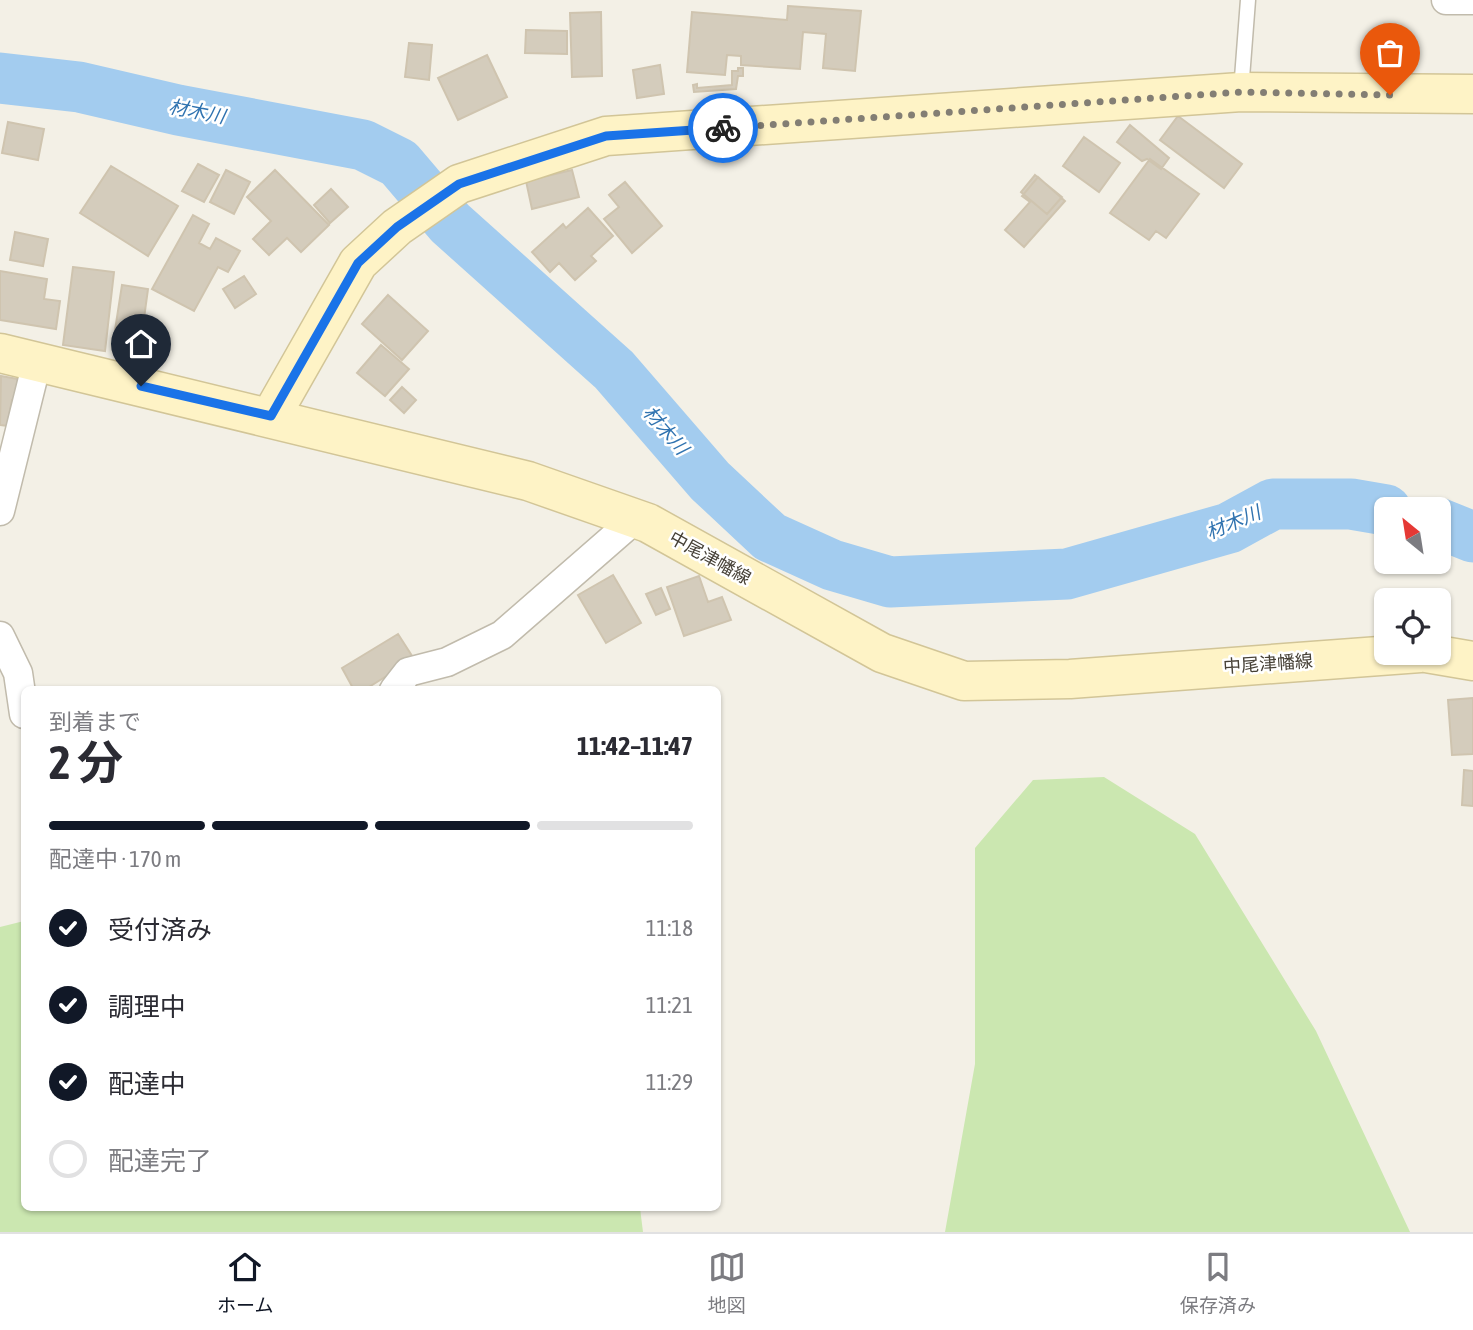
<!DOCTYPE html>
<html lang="ja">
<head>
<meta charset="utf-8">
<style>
  :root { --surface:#fff; --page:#f2f2f3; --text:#2b2b33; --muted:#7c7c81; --line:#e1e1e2; --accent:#111827 }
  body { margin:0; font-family:"Asap Condensed","Noto Sans JP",sans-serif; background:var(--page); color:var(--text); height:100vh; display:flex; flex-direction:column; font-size:26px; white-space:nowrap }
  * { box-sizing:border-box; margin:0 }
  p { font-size:23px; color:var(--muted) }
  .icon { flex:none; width:38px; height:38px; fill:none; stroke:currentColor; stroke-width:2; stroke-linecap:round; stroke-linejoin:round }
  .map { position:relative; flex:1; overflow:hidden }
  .details { position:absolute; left:21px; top:686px; width:700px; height:525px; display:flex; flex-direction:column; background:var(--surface); border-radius:10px; box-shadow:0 2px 5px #0004 }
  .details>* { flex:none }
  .needle { width:46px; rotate:330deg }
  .tools { position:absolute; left:1374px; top:497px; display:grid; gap:14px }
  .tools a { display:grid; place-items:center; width:77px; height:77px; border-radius:10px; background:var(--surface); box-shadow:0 2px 5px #0004; font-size:35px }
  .pin { position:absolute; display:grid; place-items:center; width:60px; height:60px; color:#fff; margin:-72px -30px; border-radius:50% 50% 50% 0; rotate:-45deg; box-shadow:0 0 7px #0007 }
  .pin .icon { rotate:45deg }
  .courier { position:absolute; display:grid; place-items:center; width:70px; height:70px; margin:-35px; border:5px solid #1a73e8; border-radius:50%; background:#fff; color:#222; box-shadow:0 2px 9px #0007 }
  .summary em { font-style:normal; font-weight:700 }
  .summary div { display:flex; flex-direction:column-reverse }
  .summary { display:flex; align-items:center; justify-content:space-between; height:119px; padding:0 28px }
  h1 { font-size:46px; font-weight:700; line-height:52px }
  .bar { display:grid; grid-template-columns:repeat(4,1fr); gap:10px 7px; align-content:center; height:84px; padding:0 28px }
  .bar i { height:9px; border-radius:5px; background:var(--line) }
  .bar .selected { background:var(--accent) }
  .bar p { grid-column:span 4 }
  ol { padding:0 28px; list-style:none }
  li { display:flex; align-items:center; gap:21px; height:77px }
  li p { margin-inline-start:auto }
  li .icon { padding:7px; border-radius:50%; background:var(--accent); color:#fff; stroke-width:4 }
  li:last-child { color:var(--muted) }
  li i { width:38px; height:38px; border:4px solid var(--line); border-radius:50% }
  .menu { display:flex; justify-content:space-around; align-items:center; height:98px; border-top:2px solid var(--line); background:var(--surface); font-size:19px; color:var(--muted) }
  .menu a { display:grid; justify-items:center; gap:4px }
  .menu .selected { color:var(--accent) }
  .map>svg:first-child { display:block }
</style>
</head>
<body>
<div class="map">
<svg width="1473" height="1232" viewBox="0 0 1473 1232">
  <rect width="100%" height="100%" fill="#f3f0e6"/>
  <path fill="#cbe7b0" d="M1104,777L1195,834L1316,1031L1410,1232H945L975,1064V848L1033,780Z
    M24,921V1208H640L643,1232H0V927Z"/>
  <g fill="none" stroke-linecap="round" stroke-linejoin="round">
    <path stroke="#a3ccef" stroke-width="51" d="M0,78L79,87L178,110L363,145L399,163L450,223L614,370L710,481L770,537L832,565L890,582L1067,574L1229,528L1273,504H1351L1386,510
      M1438,523L1473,537"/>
  </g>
  <path fill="#d4ccbc" stroke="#cfc4af" stroke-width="2" d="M788,6L861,11L855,71L823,68L826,34L803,32L800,69L741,65V56L727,55L725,75L687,72L692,12L787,20Z
    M601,12L602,76L572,77L570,13Z
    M526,30L567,31V54L525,53Z
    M409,43L432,45L429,80L405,77Z
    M487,55L507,97L458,120L438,78Z
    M660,65L664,94L637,98L633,70Z
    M738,68H743V76H738L736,89L694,92L693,85L697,84V88L732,85V71H738Z
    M1178,116L1242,164L1224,188L1160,140Z
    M8,122L44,129L38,160L2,153Z
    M1130,125L1169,158L1161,169L1147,159L1142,161L1117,142Z
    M1084,137L1120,163L1099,192L1063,166Z
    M1150,159L1199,194L1166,238L1156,231L1149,240L1110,213Z
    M198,164L219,175L204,202L182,191Z
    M111,166L178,206L148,256L80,213Z
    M226,170L250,182L234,214L210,202Z
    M275,170L329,225L301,252L287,238L269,255L253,239L271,221L247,197Z
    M572,170L579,197L532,209L526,181Z
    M1035,175L1062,197L1047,214L1021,192Z
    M1038,177L1065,201L1024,247L1005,230L1030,202L1022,196Z
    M625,182L662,226L632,253L604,219L619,207L609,195Z
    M331,189L348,207L330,223L314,205Z
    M588,208L613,236L591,256L596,261L575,280L559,263L550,272L532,252L563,224L566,228Z
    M193,215L209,224L199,243L210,249L216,238L240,251L228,272L218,267L194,311L152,289Z
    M15,232L48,239L43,266L10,260Z
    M73,267L114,272L105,351L63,345Z
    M0,271L47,279L44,299L60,301L56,329L0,320Z
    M244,276L256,294L235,308L223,289Z
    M122,285L148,289L142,333L115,330Z
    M388,295L428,331L402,360L362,324Z
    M381,345L409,369L385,396L357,373Z
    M1,376L18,379L15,401L12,400L7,426L0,425Z
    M402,387L416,400L404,413L390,400Z
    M613,575L641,623L606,643L578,595Z
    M699,576L708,602L722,597L731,620L684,636L667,587Z
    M661,588L670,609L656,615L646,594Z
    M398,634L414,659L364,690H354L342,668Z
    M1473,698V754L1452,755L1448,700Z
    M1464,770L1473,771V806L1462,805Z"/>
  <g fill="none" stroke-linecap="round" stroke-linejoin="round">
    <g stroke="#c1bbac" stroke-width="17">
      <path id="service" d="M1241,91L1248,0"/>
    </g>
    <g stroke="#c1bbac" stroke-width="31">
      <path id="minor" d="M1446,0H1473
        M0,511L37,362
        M0,636L18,673L24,714
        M394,690L408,672L447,662L502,635L635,519"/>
    </g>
    <g stroke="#d2c597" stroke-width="41">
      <path id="secondary" d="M0,353L528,481L648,523L882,653L964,681L1070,679L1420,653
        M271,416L358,263L397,227L459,184L606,136L1241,92L1473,94
        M1426,653L1473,661"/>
    </g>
    <use href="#service" stroke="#fff" stroke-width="14"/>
    <use href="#minor" stroke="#fff" stroke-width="28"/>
    <use href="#secondary" stroke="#fef3c6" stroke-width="38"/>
  </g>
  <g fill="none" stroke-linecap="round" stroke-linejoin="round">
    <path stroke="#837e74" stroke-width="7" stroke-dasharray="0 12.6" d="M723,128L1241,92L1390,95"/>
    <path stroke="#1a73e8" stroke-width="9" d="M141,386L271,416L358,263L397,227L459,184L606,136L723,128"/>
  </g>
  <g text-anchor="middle" stroke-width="5" stroke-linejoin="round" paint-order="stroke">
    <g font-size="18" fill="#464036" stroke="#fff">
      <text transform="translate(710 558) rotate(29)" y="6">中尾津幡線</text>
      <text transform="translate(1268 664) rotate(-4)" y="6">中尾津幡線</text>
    </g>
    <g font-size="19" font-style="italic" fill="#3073b0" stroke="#fff">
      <text transform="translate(197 111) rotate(11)" y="7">材木川</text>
      <text transform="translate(666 430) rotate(49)" y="7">材木川</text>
      <text transform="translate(1233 522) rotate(-23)" y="7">材木川</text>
    </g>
  </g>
</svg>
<div class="tools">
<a><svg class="needle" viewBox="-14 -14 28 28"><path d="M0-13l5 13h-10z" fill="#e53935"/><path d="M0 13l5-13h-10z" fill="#7c7c81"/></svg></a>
<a><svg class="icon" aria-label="locate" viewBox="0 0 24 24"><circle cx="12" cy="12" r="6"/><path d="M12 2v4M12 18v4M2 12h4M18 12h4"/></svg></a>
</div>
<div class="pin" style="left:1390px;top:95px;background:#ea580c"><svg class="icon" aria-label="bag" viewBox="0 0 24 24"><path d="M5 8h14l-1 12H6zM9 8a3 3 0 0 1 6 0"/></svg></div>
<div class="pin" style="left:141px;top:386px;background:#1f2937"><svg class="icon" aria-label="home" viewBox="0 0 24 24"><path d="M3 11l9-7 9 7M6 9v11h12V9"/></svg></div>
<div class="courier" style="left:723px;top:128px"><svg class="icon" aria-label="bike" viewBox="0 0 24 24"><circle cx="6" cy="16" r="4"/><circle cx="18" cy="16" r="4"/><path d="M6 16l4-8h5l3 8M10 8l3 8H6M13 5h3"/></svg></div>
<section class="details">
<div class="summary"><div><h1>2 分</h1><p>到着まで</p></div><em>11:42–11:47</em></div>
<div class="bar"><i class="selected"></i><i class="selected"></i><i class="selected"></i><i></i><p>配達中 · 170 m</p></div>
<ol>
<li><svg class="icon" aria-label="check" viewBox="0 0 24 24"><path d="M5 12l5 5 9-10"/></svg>受付済み<p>11:18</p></li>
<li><svg class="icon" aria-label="check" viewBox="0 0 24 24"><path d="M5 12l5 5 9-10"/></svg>調理中<p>11:21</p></li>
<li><svg class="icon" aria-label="check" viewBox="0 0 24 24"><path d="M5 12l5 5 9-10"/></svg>配達中<p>11:29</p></li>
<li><i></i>配達完了</li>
</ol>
</section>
</div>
<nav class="menu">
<a class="selected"><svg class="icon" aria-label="home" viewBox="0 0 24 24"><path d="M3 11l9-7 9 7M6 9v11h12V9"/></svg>ホーム</a>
<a><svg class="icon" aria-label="map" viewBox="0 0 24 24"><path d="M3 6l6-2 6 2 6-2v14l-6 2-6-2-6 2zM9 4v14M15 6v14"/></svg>地図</a>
<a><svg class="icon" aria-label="saved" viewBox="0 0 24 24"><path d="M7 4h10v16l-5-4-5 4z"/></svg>保存済み</a>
</nav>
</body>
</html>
